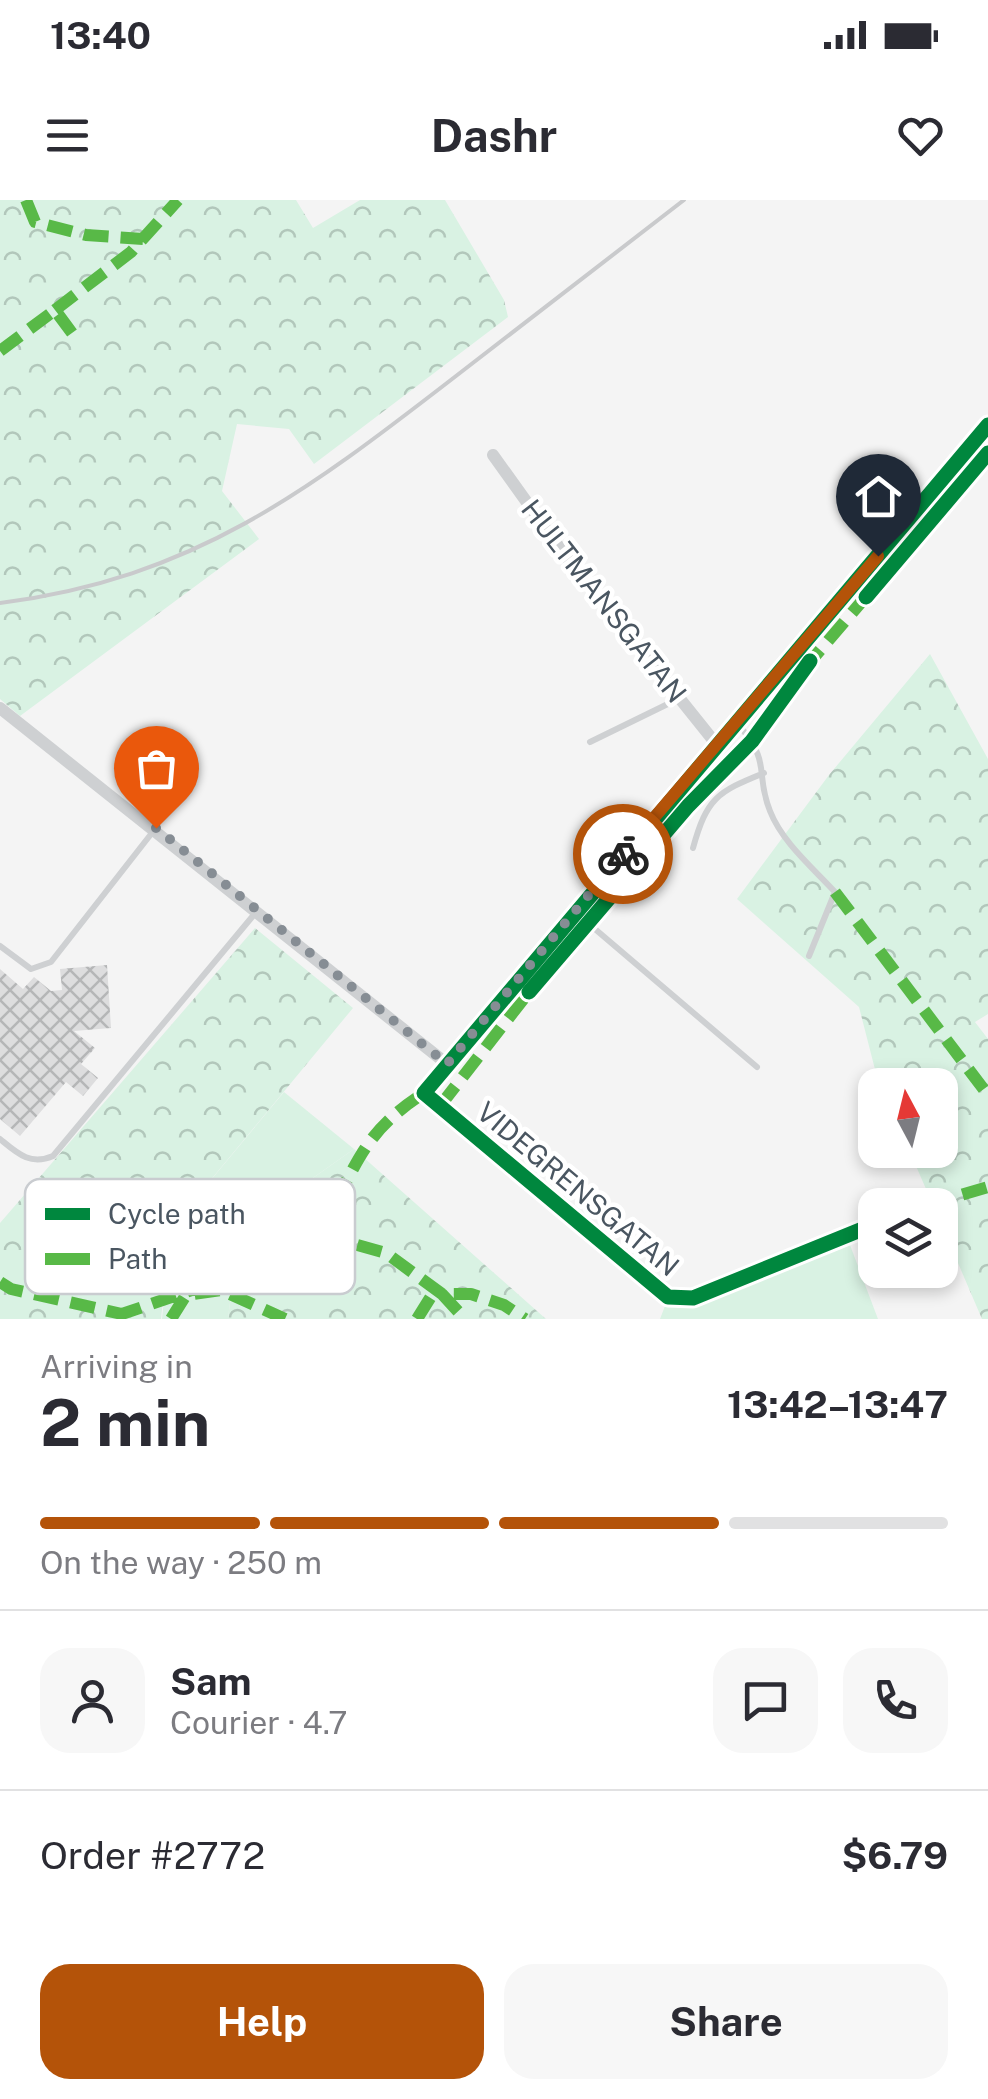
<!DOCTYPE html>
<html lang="en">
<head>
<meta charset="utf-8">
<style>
  :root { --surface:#fff; --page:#f7f7f7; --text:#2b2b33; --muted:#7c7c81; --line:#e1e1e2; --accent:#b45309 }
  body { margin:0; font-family:"Public Sans",sans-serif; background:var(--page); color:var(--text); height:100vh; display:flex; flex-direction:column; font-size:38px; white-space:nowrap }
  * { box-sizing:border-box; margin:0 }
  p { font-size:32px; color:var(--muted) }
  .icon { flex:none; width:55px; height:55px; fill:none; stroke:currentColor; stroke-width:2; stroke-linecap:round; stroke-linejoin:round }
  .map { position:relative; height:1119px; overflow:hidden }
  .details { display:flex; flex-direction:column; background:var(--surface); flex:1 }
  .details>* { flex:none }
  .needle { width:65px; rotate:353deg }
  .tools { position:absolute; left:858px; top:868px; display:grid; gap:20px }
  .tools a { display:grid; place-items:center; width:100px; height:100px; border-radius:20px; background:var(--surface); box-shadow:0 5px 15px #0003; font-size:50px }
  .pin { position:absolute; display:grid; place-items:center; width:85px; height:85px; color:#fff; margin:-102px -42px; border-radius:50% 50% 50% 0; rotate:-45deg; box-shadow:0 0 10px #0007 }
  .pin .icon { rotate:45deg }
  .courier { position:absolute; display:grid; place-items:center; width:100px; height:100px; margin:-50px; border:8px solid #b45309; border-radius:50%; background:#fff; color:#222; box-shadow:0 2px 12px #0007 }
  .overview em { font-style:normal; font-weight:700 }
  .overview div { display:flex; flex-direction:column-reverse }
  .overview { display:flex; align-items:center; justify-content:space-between; height:170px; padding:0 40px }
  h1 { font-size:65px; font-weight:700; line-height:75px }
  .bar { display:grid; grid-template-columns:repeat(4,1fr); gap:15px 10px; align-content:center; height:120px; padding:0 40px }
  .bar i { height:12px; border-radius:8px; background:var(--line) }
  .bar .active { background:var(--accent) }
  .bar p { grid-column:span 4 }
  .line { display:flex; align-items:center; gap:25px; padding:0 40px; border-top:2px solid var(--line) }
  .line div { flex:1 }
  .round { display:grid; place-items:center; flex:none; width:105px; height:105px; border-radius:30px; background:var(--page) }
  .button { display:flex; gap:20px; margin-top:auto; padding:20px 40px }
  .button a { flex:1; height:115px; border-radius:30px; background:var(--accent); color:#fff; font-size:40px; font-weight:700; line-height:115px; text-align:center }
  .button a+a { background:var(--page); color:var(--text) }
  .status { display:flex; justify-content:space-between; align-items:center; height:70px; padding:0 50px; background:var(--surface); direction:ltr }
  .status svg { height:28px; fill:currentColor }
  header { display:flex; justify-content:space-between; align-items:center; height:130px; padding:0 40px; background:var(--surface); font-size:45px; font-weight:700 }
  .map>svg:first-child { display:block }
</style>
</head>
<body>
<div class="status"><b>13:40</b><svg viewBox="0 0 49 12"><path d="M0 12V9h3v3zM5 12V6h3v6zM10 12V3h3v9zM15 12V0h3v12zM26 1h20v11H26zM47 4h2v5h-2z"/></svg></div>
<header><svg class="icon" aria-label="menu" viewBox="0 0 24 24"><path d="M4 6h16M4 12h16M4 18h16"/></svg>Dashr<svg class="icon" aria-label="heart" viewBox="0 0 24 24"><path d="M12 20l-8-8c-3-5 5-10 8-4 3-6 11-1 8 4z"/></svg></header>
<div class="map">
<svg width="988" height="1119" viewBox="0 0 988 1119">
  <defs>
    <pattern id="forest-crowns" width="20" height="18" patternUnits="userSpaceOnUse" patternTransform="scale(2.5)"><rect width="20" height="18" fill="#d9f2e3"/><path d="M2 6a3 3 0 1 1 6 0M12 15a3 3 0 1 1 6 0" fill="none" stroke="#b2c7bb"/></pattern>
    <pattern id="building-cross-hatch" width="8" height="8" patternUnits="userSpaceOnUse" patternTransform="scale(2.5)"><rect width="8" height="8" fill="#ddddde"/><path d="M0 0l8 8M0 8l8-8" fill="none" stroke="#b5b6b7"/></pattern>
  </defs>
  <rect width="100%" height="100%" fill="#f4f4f4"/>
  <path fill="#d9f2e3" d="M284,892L354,949L239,1030L228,1119H162L171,1028Z
    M850,1045L878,1119H660L665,1106H696Z"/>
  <path fill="url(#forest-crowns)" d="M0,0H296L313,28L360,0H445L504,100L508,117L314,264L289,229L237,224L222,291L259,339L20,516L0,499Z
    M930,454L988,559V814L975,822L988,839V1119H982L940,1021V1005H933L909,950H940V885H879L859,807L737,699L829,575Z
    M255,728L353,808L171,1028L161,1119H0V1023Z
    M354,949L546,1119H228L239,1030Z"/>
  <path fill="url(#building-cross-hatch)" d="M107,765L111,828L74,831L95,848L81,864L98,878L83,896L66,882L20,936L0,919V769L23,789L34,777L51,791L62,790L60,769Z"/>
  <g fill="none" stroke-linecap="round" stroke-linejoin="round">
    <path stroke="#ced0d2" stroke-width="6" d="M738,524C773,565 754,571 770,611C782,642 813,668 835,692L809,756
      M590,542L678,499
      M693,648C707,598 717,592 764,573
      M575,712L757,867
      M0,746L31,769L51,762L155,629
      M0,939C17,953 30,966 53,956L257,711"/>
    <path stroke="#ced0d2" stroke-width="12" d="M972,244L988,263
      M493,255L564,354L717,545
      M0,508L447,864
      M424,893L668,1097L693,1098L875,1024"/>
    <path stroke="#ced0d2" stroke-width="15" d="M424,893L988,225"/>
    <path stroke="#c9cacc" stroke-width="4" d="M0,403C194,378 306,292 456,176C532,118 608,59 684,0"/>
    <path stroke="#58b947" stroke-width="12" stroke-dasharray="25 12" stroke-linecap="butt" d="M26,0L35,22L86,35L143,39
      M55,110L131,52L178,0
      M0,151L55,110L72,133
      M804,469L869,393
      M835,692L988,895
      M440,906L532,788
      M927,1005L988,987
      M315,1033C359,972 354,938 424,893
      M0,1082L11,1089L122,1114
      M121,1119L122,1114L233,1076L315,1033L386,1053L442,1094H471L504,1105L525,1119
      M171,1119L186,1095L221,1090L285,1119
      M417,1119L432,1095L442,1094L465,1119"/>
    <g stroke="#fff" stroke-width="21">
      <path id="cycleway" d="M866,397L988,253
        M529,792L688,606L752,541L810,461
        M875,1024L693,1098L668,1097L424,893L988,225"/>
    </g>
    <use href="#cycleway" stroke="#00873e" stroke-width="15"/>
  </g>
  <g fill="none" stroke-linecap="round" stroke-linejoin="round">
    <path stroke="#868d94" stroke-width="10" stroke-dasharray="0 18" d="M156,628L447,864L623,654"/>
    <path stroke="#b45309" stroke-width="12" d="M623,654L878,356"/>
  </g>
  <g text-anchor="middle" stroke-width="9" stroke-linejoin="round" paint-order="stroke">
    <g font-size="28" fill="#4a5661" stroke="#fff">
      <text transform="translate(604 401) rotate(52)" y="10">HULTMANSGATAN</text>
      <text transform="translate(578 989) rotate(40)" y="10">VIDEGRENSGATAN</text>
    </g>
  </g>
  <rect x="25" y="979" width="330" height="115" rx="15" fill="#fff" stroke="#c9ccd0" stroke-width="2.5"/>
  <rect x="45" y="1008" width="45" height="12" fill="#00873e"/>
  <rect x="45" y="1053" width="45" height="12" fill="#58b947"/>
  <g font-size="28" fill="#4a5661">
    <text x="108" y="1024">Cycle path</text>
    <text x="108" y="1069">Path</text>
  </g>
</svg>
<div class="tools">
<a><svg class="needle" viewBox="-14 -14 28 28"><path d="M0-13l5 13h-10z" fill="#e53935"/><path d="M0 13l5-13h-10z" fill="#7c7c81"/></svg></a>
<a><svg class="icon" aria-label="layers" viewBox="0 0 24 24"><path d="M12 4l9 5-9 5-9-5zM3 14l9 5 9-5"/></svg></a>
</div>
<div class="pin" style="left:156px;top:628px;background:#ea580c"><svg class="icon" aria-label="bag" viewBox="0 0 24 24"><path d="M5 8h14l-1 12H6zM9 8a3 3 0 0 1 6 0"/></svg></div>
<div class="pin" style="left:878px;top:356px;background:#1f2937"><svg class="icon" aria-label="home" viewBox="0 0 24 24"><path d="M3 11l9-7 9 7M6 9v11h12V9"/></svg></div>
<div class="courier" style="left:623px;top:654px"><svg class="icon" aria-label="bike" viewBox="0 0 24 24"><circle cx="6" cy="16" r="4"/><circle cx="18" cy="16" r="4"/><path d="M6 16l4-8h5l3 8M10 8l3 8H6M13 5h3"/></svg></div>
</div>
<section class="details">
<div class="overview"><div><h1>2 min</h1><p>Arriving in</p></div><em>13:42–13:47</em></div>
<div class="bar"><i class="active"></i><i class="active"></i><i class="active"></i><i></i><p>On the way · 250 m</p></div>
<div class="line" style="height:180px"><a class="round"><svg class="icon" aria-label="person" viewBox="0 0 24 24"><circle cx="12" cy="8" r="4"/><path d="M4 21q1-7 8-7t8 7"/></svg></a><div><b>Sam</b><p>Courier · 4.7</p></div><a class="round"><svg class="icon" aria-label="chat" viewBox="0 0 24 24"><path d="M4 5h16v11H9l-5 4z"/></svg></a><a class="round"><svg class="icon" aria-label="phone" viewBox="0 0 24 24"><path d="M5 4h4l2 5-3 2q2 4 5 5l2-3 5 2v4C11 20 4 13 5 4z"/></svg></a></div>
<div class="line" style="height:130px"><div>Order #2772</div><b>$6.79</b></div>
<div class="button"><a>Help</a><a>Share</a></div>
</section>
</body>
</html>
